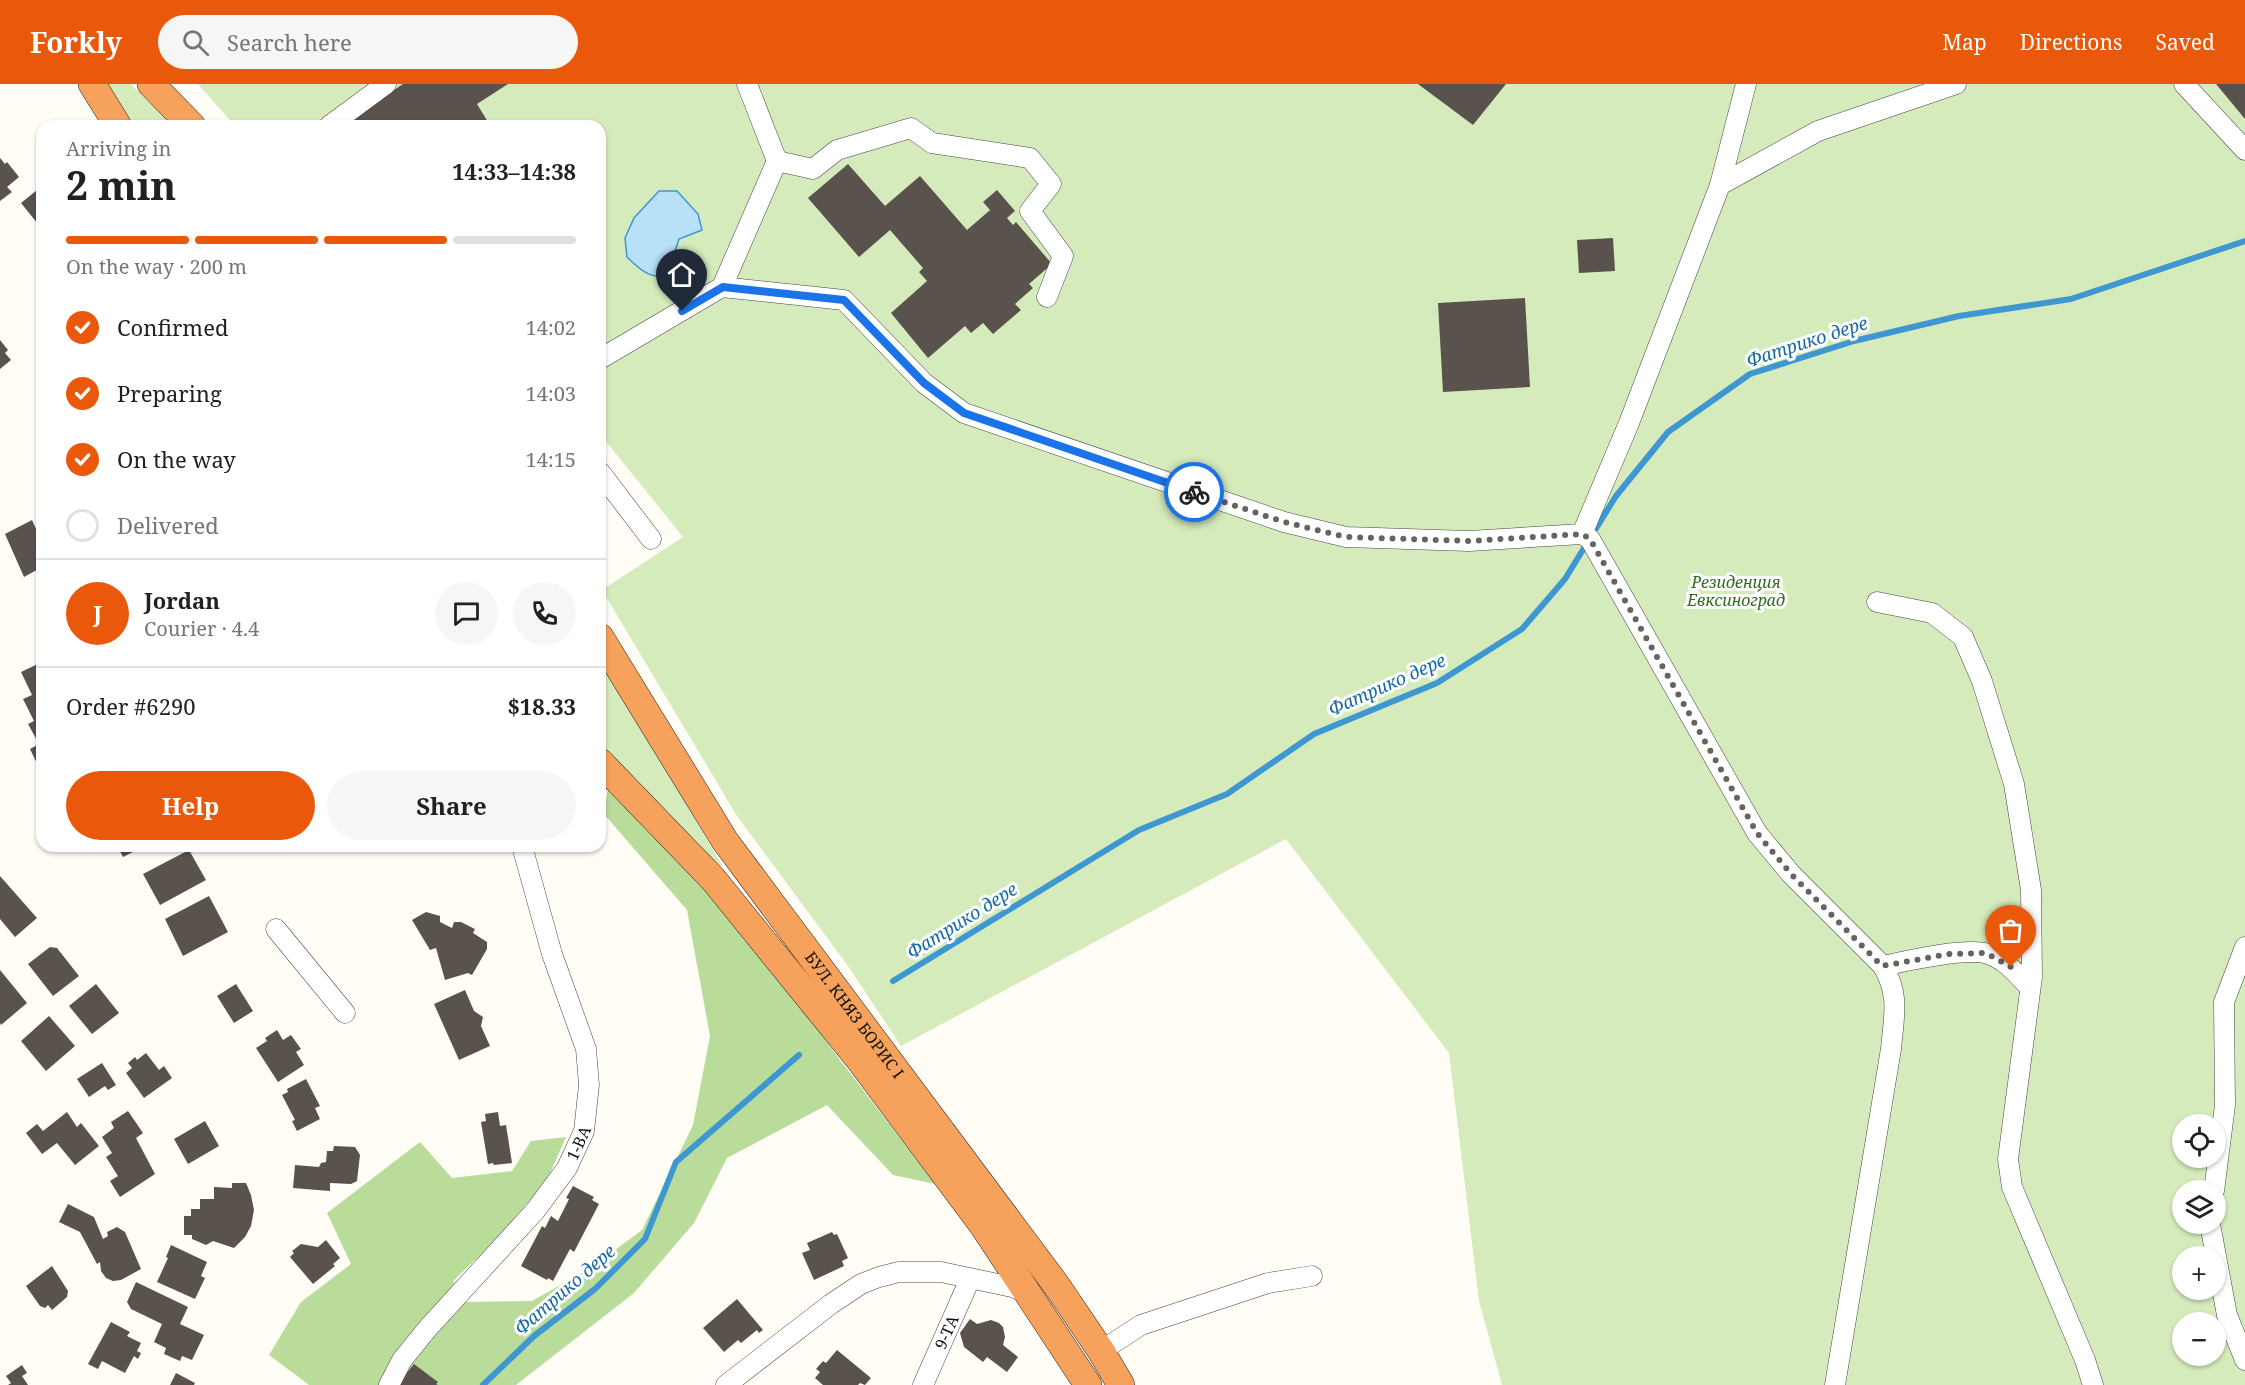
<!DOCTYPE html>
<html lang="en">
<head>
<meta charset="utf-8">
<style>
  :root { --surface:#fff; --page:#f6f6f6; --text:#202124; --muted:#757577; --line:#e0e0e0; --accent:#ea580c }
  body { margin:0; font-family:"Noto Serif",serif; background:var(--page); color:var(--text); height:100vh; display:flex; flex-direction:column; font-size:22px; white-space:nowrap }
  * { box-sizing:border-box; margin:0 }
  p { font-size:20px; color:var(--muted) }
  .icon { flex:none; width:33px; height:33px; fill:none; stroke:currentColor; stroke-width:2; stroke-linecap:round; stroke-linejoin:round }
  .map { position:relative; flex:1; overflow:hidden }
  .panel { position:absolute; left:36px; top:36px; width:570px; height:732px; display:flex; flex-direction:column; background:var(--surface); border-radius:18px; box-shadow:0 2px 4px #0004 }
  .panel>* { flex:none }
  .fabs { position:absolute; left:2172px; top:1030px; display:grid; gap:12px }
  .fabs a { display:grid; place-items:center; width:54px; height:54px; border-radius:50%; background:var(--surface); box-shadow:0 2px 4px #0004; font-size:30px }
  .pin { position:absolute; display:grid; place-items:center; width:51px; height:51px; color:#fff; margin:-62px -26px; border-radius:50% 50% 50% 0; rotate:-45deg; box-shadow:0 0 6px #0007 }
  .pin .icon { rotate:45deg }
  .courier { position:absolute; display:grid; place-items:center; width:60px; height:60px; margin:-30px; border:4px solid #1a73e8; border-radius:50%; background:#fff; color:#222; box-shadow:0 2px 8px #0007 }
  .summary em { font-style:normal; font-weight:700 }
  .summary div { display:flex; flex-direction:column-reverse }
  .summary { display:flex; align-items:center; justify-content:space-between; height:102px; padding:0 30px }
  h1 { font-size:39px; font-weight:700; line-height:45px }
  .bar { display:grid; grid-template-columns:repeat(4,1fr); gap:9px 6px; align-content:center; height:72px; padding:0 30px }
  .bar i { height:8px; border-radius:4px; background:var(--line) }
  .bar .current { background:var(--accent) }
  .bar p { grid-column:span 4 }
  .line { display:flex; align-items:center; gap:15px; padding:0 30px; border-top:2px solid var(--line) }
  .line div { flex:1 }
  .round { display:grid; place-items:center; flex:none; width:63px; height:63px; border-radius:32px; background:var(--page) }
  ol { padding:0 30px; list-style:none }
  li { display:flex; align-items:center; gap:18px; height:66px }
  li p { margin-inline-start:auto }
  li .icon { padding:6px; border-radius:50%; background:var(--accent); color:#fff; stroke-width:4 }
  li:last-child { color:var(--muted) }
  li i { width:33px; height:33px; border:3px solid var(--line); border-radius:50% }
  .primary-button { display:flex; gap:12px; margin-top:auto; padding:12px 30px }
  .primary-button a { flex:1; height:69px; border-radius:36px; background:var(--accent); color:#fff; font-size:24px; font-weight:700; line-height:69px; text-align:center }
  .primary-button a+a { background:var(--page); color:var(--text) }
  header { display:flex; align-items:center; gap:36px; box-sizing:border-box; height:84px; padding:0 30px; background:var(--accent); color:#fff }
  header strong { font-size:28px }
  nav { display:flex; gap:33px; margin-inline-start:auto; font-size:21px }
  .search { width:420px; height:54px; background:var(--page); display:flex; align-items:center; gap:15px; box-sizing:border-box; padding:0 21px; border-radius:33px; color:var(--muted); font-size:22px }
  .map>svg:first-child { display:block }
</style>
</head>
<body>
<header>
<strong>Forkly</strong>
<div class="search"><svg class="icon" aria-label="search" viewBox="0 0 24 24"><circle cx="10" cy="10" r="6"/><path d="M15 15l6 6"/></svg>Search here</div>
<nav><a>Map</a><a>Directions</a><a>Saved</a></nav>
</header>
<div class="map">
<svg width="2245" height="1301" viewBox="0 0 2245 1301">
  <rect width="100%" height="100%" fill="#fffdf5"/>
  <path fill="#d5ebbc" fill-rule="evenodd" d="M105,0H131L172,42H132Z
    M198,0H2245V1301H1502L1479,1217L1449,969L1286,755L901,962L848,882L737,732L602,506L683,453L600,350V42H235ZM2182,1041H2216V1074H2182ZM2182,1107H2216V1140H2182ZM2182,1173H2216V1206H2182ZM2182,1239H2216V1272H2182Z
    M600,580L655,667L722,781L716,784L600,664Z"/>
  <path fill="#b9dc9b" d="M608,704L700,796L766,874L834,968L935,1100L893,1091L827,1021L727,1074L694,1139L634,1209L516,1301H309L269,1271L301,1218L351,1180L327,1129L420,1058L452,1094L512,1087L531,1057L566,1053L547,1096L497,1155L453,1197L463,1218L532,1217L592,1183L642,1146L693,1041L710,952L687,826L604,730Z"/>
  <path fill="#b8e0f7" stroke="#3e97d0" stroke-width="1.5" d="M659,107H677L698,130L702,146L679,155L667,192C650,195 639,185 627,173L625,154L634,134Z"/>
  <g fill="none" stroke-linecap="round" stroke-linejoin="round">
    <path stroke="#3e97d0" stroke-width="6" d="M893,897L1139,746L1227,710L1314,650L1437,599L1522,545L1565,495L1616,412L1668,348L1750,290L1854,257L1959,232L2071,215L2245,157
      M483,1301L534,1252L595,1205L645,1155L676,1078L799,971"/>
  </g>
  <path fill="#5a524d" d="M403,0H508L477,20L488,38L487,42H343L342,40Z
    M1418,0H1506L1473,41Z
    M2216,0H2245V35Z
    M0,74L5,80L7,78L19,93L7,103L12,108L0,117Z
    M848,80L885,122L920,92L967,146L990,126L983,118L997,106L1015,127L1007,134L1013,141L1016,138L1052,180L1029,200L1033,204L1015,220L1021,226L993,250L983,239L971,249L965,242L928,274L891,229L927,197L919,188L923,184L890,146L859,173L808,114Z
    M42,102V145L21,119Z
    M1613,154L1615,187L1579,189L1577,156Z
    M1525,214L1530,303L1443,308L1438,219Z
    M0,256L8,266L5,269L11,276L0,285Z
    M32,436L37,447L42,444V483L24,493L5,450Z
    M42,578V685L40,686L30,665L39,660L28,640L34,637L23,615L32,611L21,588Z
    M117,762H145L123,773Z
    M189,766L206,796L160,821L143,790Z
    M0,792L37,834L15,853L0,835Z
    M209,812L228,848L183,872L165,835Z
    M426,828L440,832V838L452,844L454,838H461L475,845L473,849L487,858V865L472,891L468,889L445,896L436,864L430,866L412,836Z
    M50,863L57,864L79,892L53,912L28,880Z
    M0,886L27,919L1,941L0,939Z
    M96,900L119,929L92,950L69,922Z
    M236,900L253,927L234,939L217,912Z
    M465,906L474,927L483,933L481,942L490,962L459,976L434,920Z
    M49,932L75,962L46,987L21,957Z
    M277,946L283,956L291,951L301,965L296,968L304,981L278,998L256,964L267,957L265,954Z
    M146,969L159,986L164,982L172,994L144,1014L126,989L132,984L128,979L135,973L137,976Z
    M102,979L116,1001L108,1006L105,1002L89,1013L77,995Z
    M306,995L320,1022L315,1024L320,1035L297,1047L292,1037L295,1036L282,1011L288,1008L287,1005Z
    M128,1027L143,1049L136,1054L155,1090L120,1113L110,1097L118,1092L106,1073L112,1069L102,1053L114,1044L111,1038Z
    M67,1028L77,1043L81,1039L99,1062L75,1081L57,1059L42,1070L26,1049L37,1040L43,1047Z
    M498,1028L500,1042L506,1041L512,1079L494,1081L493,1079L488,1080L481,1038L486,1037L485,1030Z
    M205,1037L219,1062L188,1080L174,1055Z
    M334,1062L355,1063L360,1071L357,1097L351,1100L330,1099V1107L293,1104L295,1081L319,1083L321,1079L326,1078L327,1067H333Z
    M232,1099H246L251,1111L254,1126L251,1142L245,1153L234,1164L213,1157L206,1161L192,1155V1151H184V1132H191V1125H200V1115H214V1103L232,1104Z
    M573,1102L594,1113L592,1116L599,1120L574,1168L570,1165L553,1197L548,1194L547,1196L521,1182L542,1142L545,1144L551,1132L558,1137L569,1115L566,1114Z
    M68,1120L94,1133L103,1155L108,1152L107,1148L117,1143L125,1148L141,1185L121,1196L113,1197L106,1194L101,1187L100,1178L97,1180L80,1148L59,1138Z
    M832,1148L834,1151L837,1150L848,1174L842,1177L844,1182L814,1196L802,1169L810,1166L807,1159Z
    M326,1156L340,1174L333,1180L335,1182L313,1200L290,1173L294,1169L292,1167L301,1160L318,1163Z
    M171,1161L207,1178L201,1192L205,1194L195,1215L157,1198L168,1174L166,1173Z
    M52,1182L68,1207L67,1213L52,1226L48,1221L45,1224L40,1222L26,1202Z
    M136,1198L188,1223L180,1240L204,1251L192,1276L182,1272L180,1277L164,1270L166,1264L154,1258L162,1240L131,1225L127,1218Z
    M737,1215L763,1246L759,1249L757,1246L741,1259L738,1256L724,1268L703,1244Z
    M970,1235L977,1240L991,1236L999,1239L1003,1243L1005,1253L1003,1261L1018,1273L1007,1288L987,1273L983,1278L964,1263L960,1249Z
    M111,1238L130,1248L127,1252L141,1259L137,1267L141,1269L138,1275L134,1272L125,1289L102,1277L98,1285L88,1280Z
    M837,1266L871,1294L865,1301L860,1299L858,1301H823L815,1294L820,1288L816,1285L823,1277L826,1279Z
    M414,1280L438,1298L436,1300L438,1301H397Z
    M22,1281L27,1289L22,1292L28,1301H8L11,1299L6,1292Z
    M176,1289L195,1299L194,1301H170Z"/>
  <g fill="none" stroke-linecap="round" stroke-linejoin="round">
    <g stroke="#444" stroke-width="21">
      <g id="minor">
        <path d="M2184,0L2245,66"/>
        <path d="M329,42L386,0"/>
        <path d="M777,77L813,85L837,66L911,44L932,59L1030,74L1051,100L1030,127L1063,172L1047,213"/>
        <path d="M1720,101L1746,0"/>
        <path d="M722,203L844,216L924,299L964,329L1284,438L1346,453L1469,457L1582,450L1629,339L1720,101L1818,47L1956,0"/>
        <path d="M600,275L722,203L777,77L747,0"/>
        <path d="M600,388L651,455"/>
        <path d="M1582,450L1590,455L1757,749L1791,790L1883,882C1900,912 1894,931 1891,965L1835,1301"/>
        <path d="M1877,518L1932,529L1963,553L1982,597L2014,700L2031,806L2032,893L2008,1075L2012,1103L2085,1276L2093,1301"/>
        <path d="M276,845L345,929"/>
        <path d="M1883,882C1906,877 1966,863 1988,870C2006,876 2018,891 2030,904"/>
        <path d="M2214,1107L2225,1021L2224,918L2245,863"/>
        <path d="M2210,1140L2227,1231L2245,1276"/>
        <path d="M1101,1267L1141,1241L1268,1199L1312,1192"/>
        <path id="s1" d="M389,1301L402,1276L428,1244L535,1127L567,1084L584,1047L589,1001L586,965L552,870L522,762"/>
        <path d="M726,1301L831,1220L861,1200L879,1193L899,1188H941L1012,1203L1030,1210"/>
        <path id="s2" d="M923,1301L970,1195"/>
      </g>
    </g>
    <g stroke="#222" stroke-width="28">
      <g id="highway">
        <path d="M92,0L118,42"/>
        <path d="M151,0L192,42"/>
        <path id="s3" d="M600,553L725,757L1057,1202L1101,1267L1121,1301"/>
        <path d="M600,678L713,795L858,974L984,1143L1088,1301"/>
      </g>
    </g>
    <use href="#minor" stroke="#fff" stroke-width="20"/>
    <use href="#highway" stroke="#f6a15c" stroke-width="27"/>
  </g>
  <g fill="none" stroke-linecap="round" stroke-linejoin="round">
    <path stroke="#646461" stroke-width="6" stroke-dasharray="0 10.8" d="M1194,408L1284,438L1346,453L1469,457L1582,450L1590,455L1757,749L1791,790L1882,882L1949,870L1986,869L2011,883"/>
    <path stroke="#1a73e8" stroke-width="8" d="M682,227L723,203L844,216L924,299L964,329L1194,408"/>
  </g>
  <g text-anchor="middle" stroke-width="6" stroke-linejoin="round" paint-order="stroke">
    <g font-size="16" font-style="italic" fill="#2f6b1e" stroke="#fff">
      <text x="1736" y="504">Резиденция<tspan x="1736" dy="18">Евксиноград</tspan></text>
    </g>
    <g font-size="16" fill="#111" stroke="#fff">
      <text dy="6" stroke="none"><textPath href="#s3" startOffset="456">БУЛ. КНЯЗ БОРИС I</textPath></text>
      <text dy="6" stroke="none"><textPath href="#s1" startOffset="309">1-ВА</textPath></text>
      <text dy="6" stroke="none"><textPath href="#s2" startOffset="58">9-ТА</textPath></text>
    </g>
    <g font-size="18" font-style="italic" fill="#1669a7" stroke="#fff">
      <text transform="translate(1807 258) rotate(-18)" y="6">Фатрико дере</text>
      <text transform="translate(1387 601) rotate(-24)" y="6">Фатрико дере</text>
      <text transform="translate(962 837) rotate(-32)" y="6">Фатрико дере</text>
      <text transform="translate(565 1206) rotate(-41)" y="6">Фатрико дере</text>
    </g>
  </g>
</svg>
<div class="fabs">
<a><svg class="icon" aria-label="locate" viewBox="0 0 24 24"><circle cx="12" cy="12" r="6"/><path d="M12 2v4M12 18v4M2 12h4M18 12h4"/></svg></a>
<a><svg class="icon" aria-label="layers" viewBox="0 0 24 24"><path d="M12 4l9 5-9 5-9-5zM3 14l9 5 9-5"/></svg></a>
<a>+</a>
<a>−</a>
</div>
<div class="pin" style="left:2011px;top:883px;background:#ea580c"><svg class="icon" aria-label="bag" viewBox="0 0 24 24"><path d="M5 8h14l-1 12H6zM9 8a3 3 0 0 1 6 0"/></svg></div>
<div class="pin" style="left:682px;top:227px;background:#1f2937"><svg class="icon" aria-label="home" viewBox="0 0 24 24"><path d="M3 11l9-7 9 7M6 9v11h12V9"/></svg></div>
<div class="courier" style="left:1194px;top:408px"><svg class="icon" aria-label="bike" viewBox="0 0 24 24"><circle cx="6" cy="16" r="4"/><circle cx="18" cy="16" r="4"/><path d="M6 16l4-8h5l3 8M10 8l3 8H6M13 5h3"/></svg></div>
<section class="panel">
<div class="summary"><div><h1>2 min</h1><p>Arriving in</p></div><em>14:33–14:38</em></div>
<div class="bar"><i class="current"></i><i class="current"></i><i class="current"></i><i></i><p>On the way · 200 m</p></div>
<ol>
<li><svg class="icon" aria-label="check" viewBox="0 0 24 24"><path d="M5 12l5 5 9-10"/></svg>Confirmed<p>14:02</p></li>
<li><svg class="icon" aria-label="check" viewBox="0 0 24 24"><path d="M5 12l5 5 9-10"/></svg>Preparing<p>14:03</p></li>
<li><svg class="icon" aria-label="check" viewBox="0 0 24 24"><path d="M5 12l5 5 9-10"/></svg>On the way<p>14:15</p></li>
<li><i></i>Delivered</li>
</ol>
<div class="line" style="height:108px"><b class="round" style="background:var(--accent);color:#fff">J</b><div><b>Jordan</b><p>Courier · 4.4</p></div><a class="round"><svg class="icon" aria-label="chat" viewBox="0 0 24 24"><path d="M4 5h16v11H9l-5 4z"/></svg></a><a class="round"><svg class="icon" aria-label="phone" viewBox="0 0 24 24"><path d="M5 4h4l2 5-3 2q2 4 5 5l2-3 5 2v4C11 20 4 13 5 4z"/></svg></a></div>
<div class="line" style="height:78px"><div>Order #6290</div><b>$18.33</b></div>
<div class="primary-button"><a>Help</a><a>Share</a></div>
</section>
</div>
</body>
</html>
